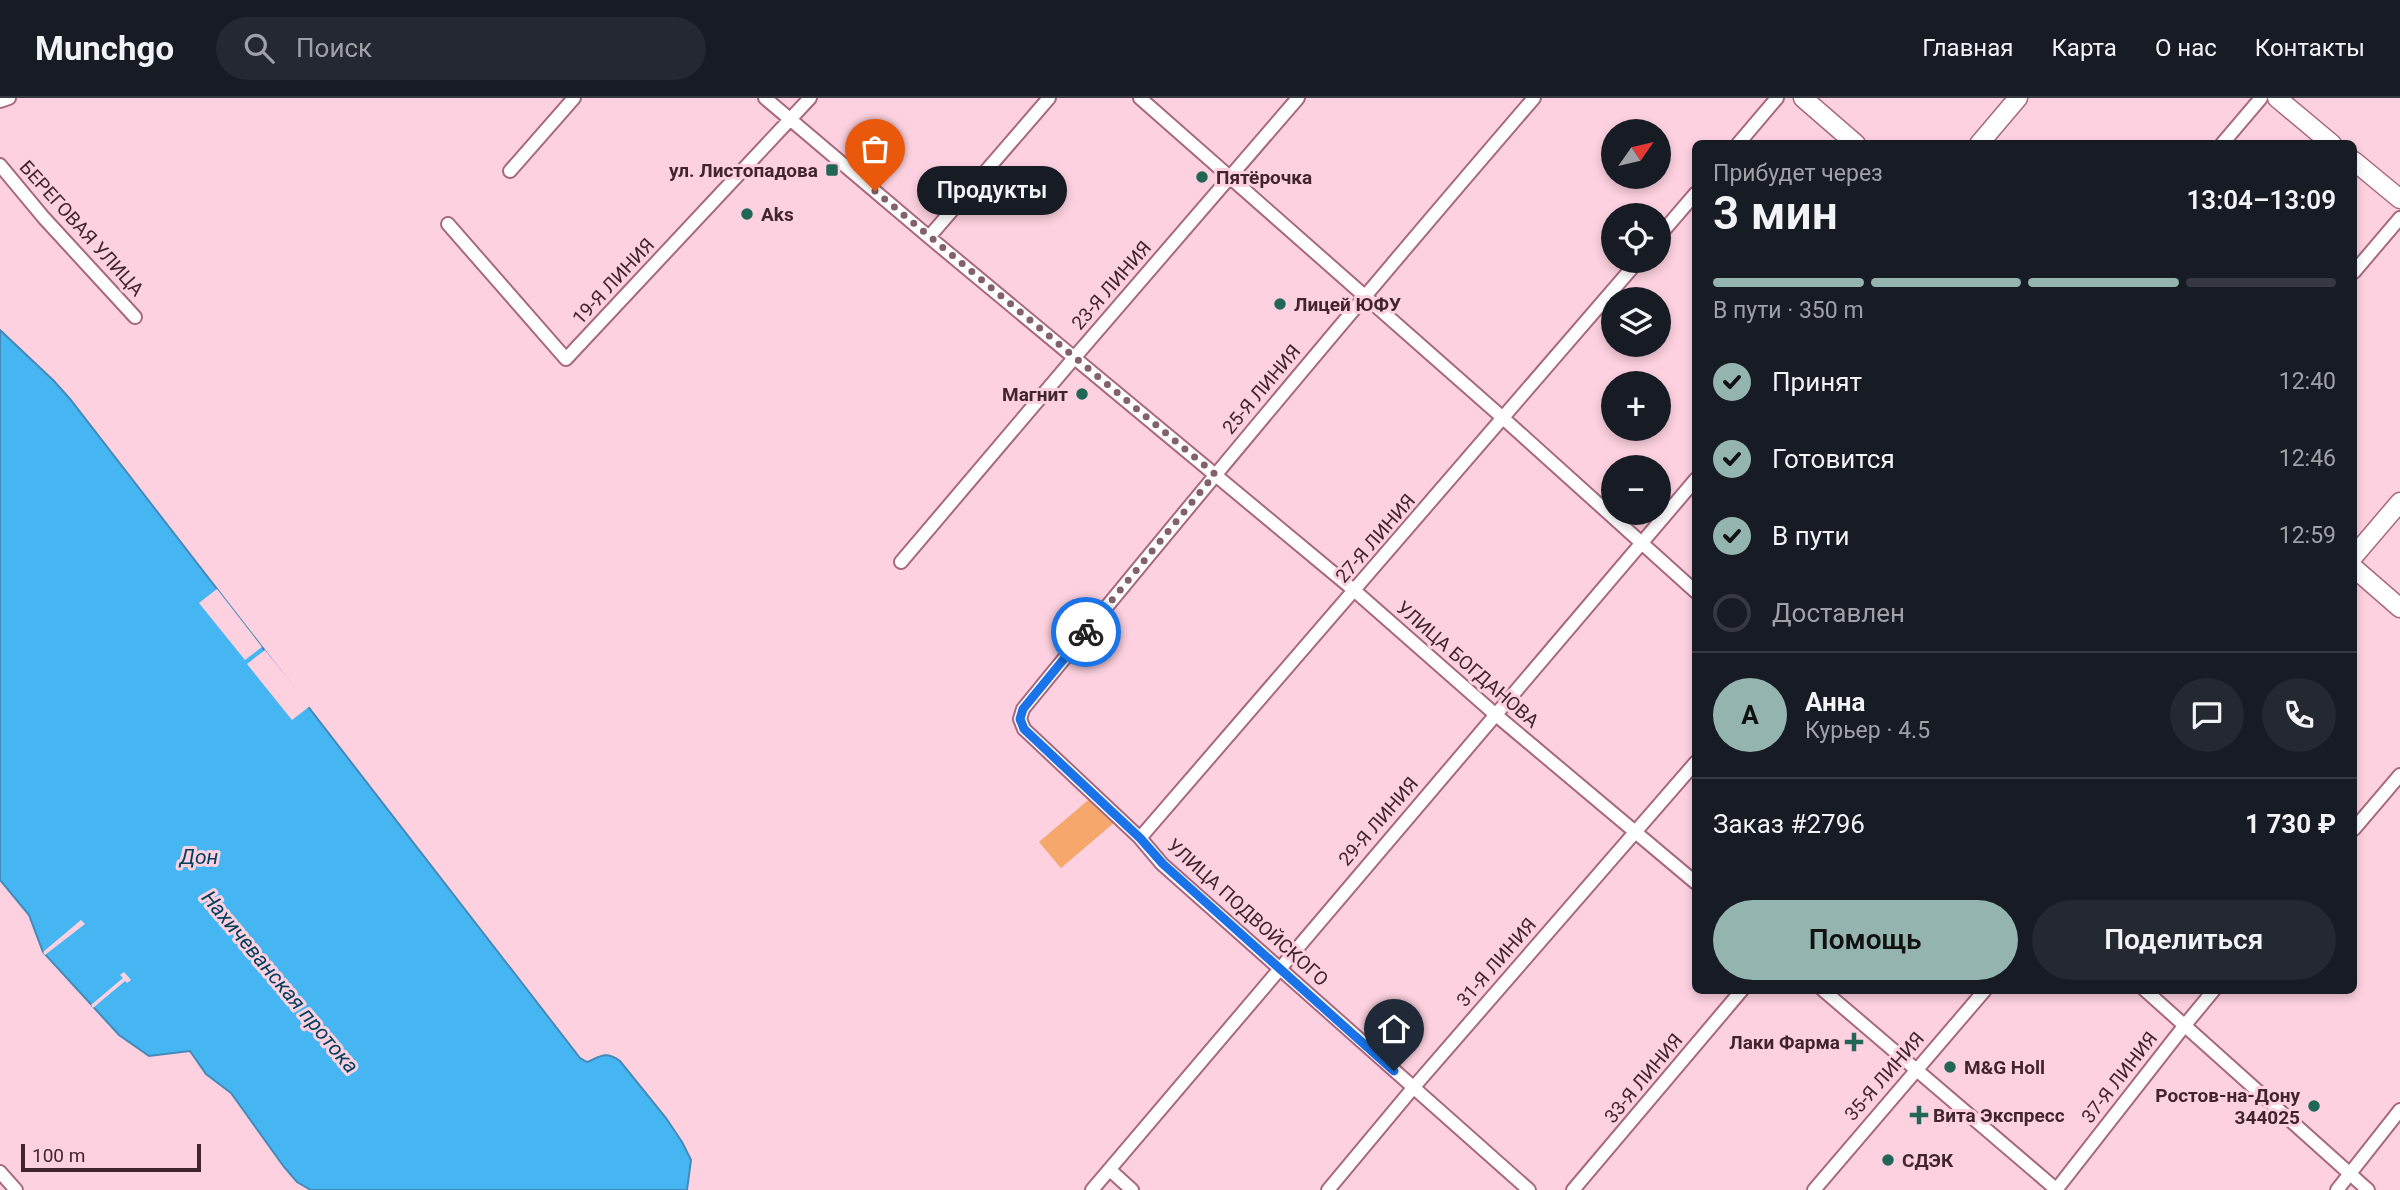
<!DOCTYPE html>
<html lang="ru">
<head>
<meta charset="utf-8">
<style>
  :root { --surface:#171b24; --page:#242831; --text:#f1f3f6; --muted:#9ea1a6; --line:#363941; --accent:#94b4af }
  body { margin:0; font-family:Roboto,sans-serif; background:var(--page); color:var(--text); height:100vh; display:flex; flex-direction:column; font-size:26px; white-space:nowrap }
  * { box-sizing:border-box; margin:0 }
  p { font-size:23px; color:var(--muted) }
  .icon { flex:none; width:38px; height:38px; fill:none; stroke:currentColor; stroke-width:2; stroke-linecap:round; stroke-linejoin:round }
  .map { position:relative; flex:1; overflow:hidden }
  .side { position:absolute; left:1692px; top:42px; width:665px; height:854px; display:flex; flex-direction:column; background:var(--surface); border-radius:10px; box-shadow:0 4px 10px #0003 }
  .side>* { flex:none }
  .needle { width:46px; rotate:56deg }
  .buttons { position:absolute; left:1601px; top:21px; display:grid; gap:14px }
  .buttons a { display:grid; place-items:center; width:70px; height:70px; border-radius:50%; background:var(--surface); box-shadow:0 4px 10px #0003; font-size:35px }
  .scale { position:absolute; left:21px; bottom:18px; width:180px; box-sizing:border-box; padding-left:7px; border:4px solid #40252f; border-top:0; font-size:19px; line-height:24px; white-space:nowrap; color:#40252f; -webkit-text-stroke:5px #fdd1df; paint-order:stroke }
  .pin { position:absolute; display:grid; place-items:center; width:60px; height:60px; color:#fff; margin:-72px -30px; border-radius:50% 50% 50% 0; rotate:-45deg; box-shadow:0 0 7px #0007 }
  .pin .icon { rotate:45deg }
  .courier { position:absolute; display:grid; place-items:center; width:70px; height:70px; margin:-35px; border:5px solid #1a73e8; border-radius:50%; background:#fff; color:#222; box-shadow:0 2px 9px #0007 }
  .bubble { position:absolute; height:49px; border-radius:24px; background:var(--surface); box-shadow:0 4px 10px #0003; font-size:23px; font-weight:600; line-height:49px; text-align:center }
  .overview em { font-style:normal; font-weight:600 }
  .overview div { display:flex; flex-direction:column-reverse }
  .overview { display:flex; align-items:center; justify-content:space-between; height:119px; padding:0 21px }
  h1 { font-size:46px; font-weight:600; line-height:52px }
  .bar { display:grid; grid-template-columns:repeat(4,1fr); gap:10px 7px; align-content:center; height:84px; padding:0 21px }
  .bar i { height:9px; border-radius:5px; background:var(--line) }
  .bar .selected { background:var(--accent) }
  .bar p { grid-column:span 4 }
  .line { display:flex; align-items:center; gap:18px; padding:0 21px; border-top:2px solid var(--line) }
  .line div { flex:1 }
  .round { display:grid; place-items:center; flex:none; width:74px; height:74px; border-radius:37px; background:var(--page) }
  ol { padding:0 21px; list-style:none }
  li { display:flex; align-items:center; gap:21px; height:77px }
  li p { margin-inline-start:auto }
  li .icon { padding:7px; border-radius:50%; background:var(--accent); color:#111; stroke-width:4 }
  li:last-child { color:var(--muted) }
  li i { width:38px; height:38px; border:4px solid var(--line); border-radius:50% }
  .button { display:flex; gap:14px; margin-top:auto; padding:14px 21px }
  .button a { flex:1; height:80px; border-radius:42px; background:var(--accent); color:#111; font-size:28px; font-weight:600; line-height:80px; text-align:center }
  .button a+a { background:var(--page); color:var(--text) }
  header { display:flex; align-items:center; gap:42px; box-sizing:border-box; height:98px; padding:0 35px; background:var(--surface); border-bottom:2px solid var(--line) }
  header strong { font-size:33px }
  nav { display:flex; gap:38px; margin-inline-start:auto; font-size:24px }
  .search { width:490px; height:63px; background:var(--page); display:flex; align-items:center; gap:18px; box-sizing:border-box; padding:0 24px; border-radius:38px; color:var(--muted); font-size:26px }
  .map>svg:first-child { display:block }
</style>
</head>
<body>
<header>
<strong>Munchgo</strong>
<div class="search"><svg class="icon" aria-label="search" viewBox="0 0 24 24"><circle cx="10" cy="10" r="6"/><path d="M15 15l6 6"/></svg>Поиск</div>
<nav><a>Главная</a><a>Карта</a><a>О нас</a><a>Контакты</a></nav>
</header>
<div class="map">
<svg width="2400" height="1092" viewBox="0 0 2400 1092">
  <rect width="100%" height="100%" fill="#fdd1df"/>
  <path fill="#f5a76c" d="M1093,698L1115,724L1061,770L1039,744Z"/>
  <path fill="#46b6f3" stroke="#448ab8" stroke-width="2" d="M0,232L54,283L70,301L580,960L587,964C601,958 606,953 620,963L666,1020L682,1044L691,1062L687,1092H311L297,1084L284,1069L231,995L206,976L190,953L149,958L119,937L43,854L29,817L0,782Z"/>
  <path fill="#fdd1df" d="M217,491L262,549L245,562L199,505Z
    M265,552L310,608L292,622L247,566Z
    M81,822L85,826L45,857L43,854Z
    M124,874L131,882L127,885L125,883L93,910L91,907L123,880L120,877Z"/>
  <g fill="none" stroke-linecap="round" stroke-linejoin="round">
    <g stroke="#a8687f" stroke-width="16">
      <path id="street" d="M765,0L929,139L1355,493L1496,617L1696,785
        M1140,0L1503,320L1696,494
        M0,3L9,0
        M1738,46L1777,0
        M2222,46L2261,0
        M0,67L44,120L135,219
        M510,73L574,0
        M448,126L566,261L810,0
        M1659,138L1696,95
        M929,139L1049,0
        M2354,174L2400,120
        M901,464L1074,260L1298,0
        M2354,731L2400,677
        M1140,740L1638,163
        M1823,892L2057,1092
        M2145,892L2368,1092
        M1110,1072L1132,1092
        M0,1074L16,1092
        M1092,1092L1696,381
        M1328,1092L1413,990L1696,664
        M1529,1092L1162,766L1140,740L1024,631L1020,621L1023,611C1191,405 1361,201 1534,0
        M1573,1092L1742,892
        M1814,1092L1985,892
        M2056,1092L2185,927L2214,892
        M2337,1092L2400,1012"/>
    </g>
    <g stroke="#a8687f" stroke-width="21">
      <path id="secondary" d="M1803,0L1856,46
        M2277,0L2332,46
        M1979,46L2018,0
        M2354,63L2400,101
        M2354,458L2400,404
        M2354,470L2400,510"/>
    </g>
    <use href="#street" stroke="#fff" stroke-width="12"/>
    <use href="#secondary" stroke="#fff" stroke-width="18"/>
  </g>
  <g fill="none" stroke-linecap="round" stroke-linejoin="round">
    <path stroke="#82616d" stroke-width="7" stroke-dasharray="0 12.6" d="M875,93L1215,376L1086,534"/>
    <path stroke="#1a73e8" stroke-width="9" d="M1086,534L1023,611L1020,621L1024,631L1140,740L1163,766L1394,973"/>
  </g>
  <g fill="#226658" stroke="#fdd1df" stroke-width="2.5">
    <rect x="825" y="65" width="14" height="14" rx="3.5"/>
    <circle cx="1202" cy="79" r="7"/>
    <circle cx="747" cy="116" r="7"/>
    <circle cx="1280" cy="206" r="7"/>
    <circle cx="1082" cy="296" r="7"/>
    <path d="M1850.5 933.5h7v7h7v7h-7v7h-7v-7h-7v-7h7z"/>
    <circle cx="1950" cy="969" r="7"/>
    <circle cx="2314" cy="1008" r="7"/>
    <path d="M1915.5 1006.5h7v7h7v7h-7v7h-7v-7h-7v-7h7z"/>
    <circle cx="1888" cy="1062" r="7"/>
  </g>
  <g text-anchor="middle" stroke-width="6" stroke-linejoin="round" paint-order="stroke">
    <g font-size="19" font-weight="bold" fill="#40252f" stroke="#fdd1df" text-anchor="start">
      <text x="818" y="79" text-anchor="end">ул. Листопадова</text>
      <text x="1216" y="86">Пятёрочка</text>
      <text x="761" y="123">Aks</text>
      <text x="1294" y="213">Лицей ЮФУ</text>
      <text x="1068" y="303" text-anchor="end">Магнит</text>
      <text x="1840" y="951" text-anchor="end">Лаки Фарма</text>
      <text x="1964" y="976">M&amp;G Holl</text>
      <text x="2300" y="1004" text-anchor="end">Ростов-на-Дону<tspan x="2300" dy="22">344025</tspan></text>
      <text x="1933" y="1024">Вита Экспресс</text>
      <text x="1902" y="1069">СДЭК</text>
    </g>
    <g font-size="19" fill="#40252f" stroke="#fdd1df">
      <text transform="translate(82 130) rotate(48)" y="7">БЕРЕГОВАЯ УЛИЦА</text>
      <text transform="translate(613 183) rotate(-47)" y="7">19-Я ЛИНИЯ</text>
      <text transform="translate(1111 187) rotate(-49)" y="7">23-Я ЛИНИЯ</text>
      <text transform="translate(1261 291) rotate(-50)" y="7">25-Я ЛИНИЯ</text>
      <text transform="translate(1375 440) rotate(-49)" y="7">27-Я ЛИНИЯ</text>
      <text transform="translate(1468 566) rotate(41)" y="7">УЛИЦА БОГДАНОВА</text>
      <text transform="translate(1378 723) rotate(-49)" y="7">29-Я ЛИНИЯ</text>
      <text transform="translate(1248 814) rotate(42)" y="7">УЛИЦА ПОДВОЙСКОГО</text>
      <text transform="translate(1496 864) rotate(-49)" y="7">31-Я ЛИНИЯ</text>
      <text transform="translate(1884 978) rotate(-49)" y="7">35-Я ЛИНИЯ</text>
      <text transform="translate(2119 979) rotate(-52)" y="7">37-Я ЛИНИЯ</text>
      <text transform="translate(1643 980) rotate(-50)" y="7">33-Я ЛИНИЯ</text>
    </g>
    <g font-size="21" font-style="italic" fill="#00405f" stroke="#fdd1df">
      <text x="199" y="766">Дон</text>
      <text transform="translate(280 884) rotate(50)" y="7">Нахичеванская протока</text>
    </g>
  </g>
</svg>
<div class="buttons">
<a><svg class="needle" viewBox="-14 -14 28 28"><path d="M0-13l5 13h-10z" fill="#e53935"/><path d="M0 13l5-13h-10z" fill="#9ea1a6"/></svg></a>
<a><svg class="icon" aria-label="locate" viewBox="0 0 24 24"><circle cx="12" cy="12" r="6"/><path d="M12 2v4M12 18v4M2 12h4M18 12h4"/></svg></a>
<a><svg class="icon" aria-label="layers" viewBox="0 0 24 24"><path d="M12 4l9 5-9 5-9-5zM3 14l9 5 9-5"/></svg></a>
<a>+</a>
<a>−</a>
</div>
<div class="scale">100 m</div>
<div class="pin" style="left:875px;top:93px;background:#ea580c"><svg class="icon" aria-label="bag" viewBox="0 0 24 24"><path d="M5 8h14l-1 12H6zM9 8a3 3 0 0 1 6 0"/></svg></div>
<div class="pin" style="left:1394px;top:973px;background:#1f2937"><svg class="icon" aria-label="home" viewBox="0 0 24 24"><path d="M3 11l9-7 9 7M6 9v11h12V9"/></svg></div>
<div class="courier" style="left:1086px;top:534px"><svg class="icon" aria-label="bike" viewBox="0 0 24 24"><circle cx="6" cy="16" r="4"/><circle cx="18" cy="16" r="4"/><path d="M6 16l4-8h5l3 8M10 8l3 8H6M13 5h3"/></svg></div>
<div class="bubble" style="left:917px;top:68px;width:150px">Продукты</div>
<section class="side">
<div class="overview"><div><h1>3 мин</h1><p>Прибудет через</p></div><em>13:04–13:09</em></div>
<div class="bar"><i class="selected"></i><i class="selected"></i><i class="selected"></i><i></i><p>В пути · 350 m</p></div>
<ol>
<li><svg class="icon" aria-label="check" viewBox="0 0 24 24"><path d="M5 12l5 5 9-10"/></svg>Принят<p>12:40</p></li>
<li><svg class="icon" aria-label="check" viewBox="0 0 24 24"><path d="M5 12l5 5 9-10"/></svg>Готовится<p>12:46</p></li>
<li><svg class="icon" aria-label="check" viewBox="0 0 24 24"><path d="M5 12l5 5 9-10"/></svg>В пути<p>12:59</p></li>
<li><i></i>Доставлен</li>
</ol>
<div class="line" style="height:126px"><b class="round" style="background:var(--accent);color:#111">А</b><div><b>Анна</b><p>Курьер · 4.5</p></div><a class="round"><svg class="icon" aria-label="chat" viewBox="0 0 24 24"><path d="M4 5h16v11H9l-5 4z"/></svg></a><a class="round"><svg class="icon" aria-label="phone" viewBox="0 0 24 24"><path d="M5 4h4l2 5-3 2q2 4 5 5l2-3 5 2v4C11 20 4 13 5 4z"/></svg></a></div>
<div class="line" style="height:91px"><div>Заказ #2796</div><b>1 730 ₽</b></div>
<div class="button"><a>Помощь</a><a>Поделиться</a></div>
</section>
</div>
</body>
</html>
